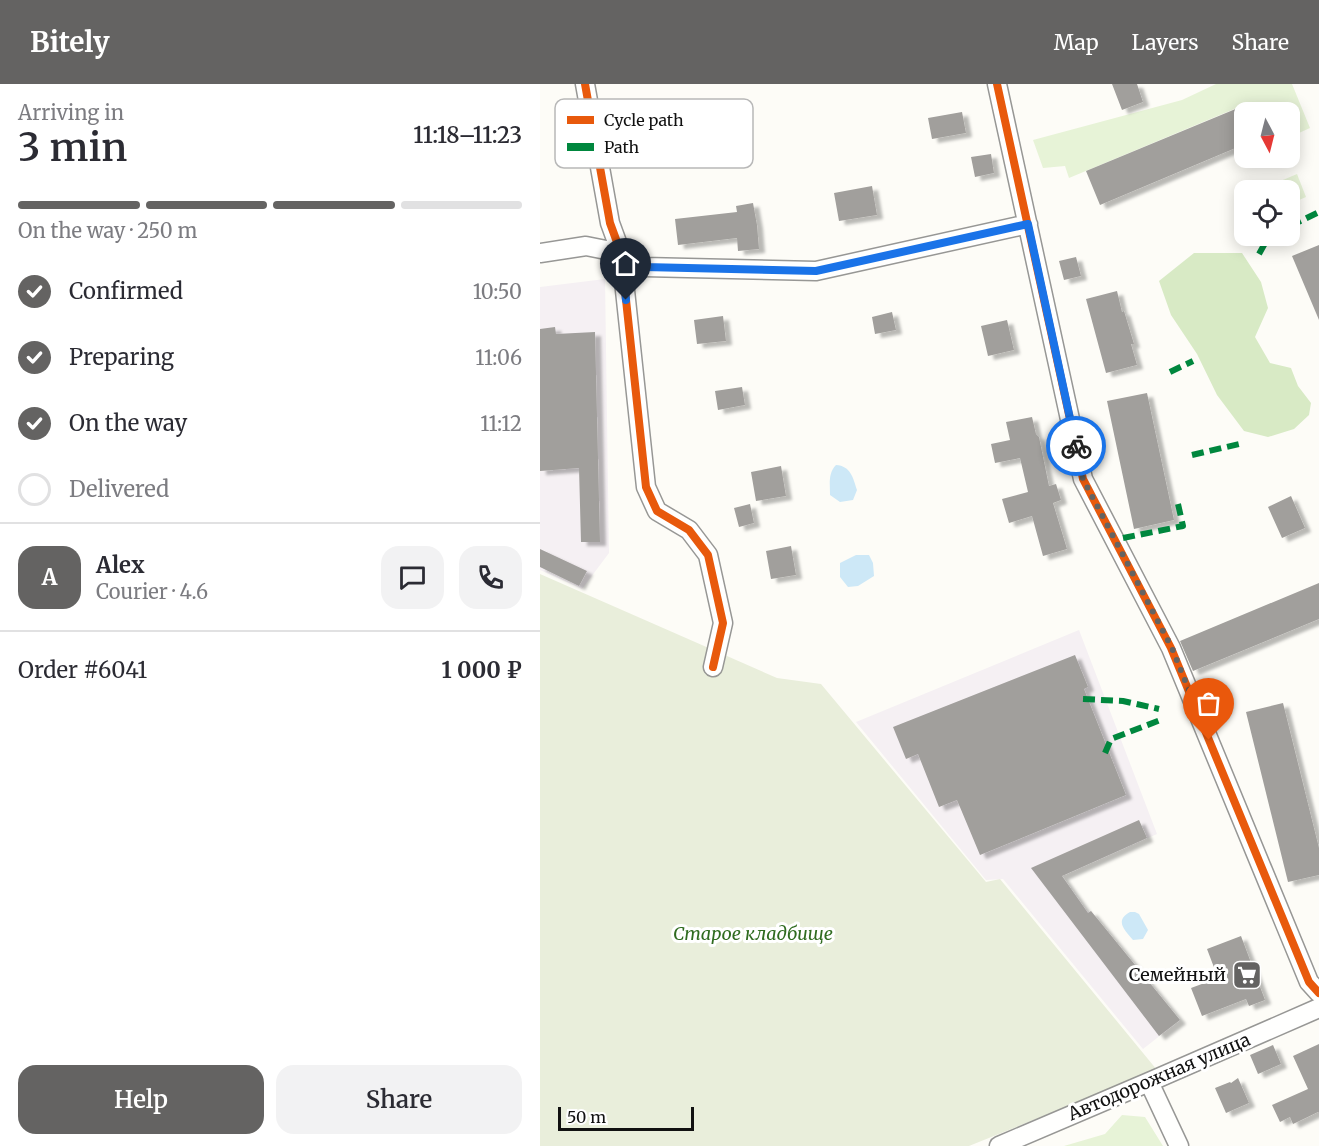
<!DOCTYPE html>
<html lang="en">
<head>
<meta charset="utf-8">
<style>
  :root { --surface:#fff; --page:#f2f2f3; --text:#2b2b33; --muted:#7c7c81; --line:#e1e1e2; --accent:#646362 }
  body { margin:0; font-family:Merriweather,serif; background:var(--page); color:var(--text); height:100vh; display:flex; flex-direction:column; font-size:22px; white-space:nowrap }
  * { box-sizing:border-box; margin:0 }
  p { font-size:20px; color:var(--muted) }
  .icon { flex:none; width:33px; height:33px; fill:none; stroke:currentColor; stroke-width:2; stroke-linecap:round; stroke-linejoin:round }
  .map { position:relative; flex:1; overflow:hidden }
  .drawer { display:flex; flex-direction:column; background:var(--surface); width:540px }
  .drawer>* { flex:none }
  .needle { width:39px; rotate:173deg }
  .tools { position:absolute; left:694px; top:18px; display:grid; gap:12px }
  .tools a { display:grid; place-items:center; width:66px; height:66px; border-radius:12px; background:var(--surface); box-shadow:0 3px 15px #0003; font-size:30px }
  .scale { position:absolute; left:18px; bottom:15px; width:136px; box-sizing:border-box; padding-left:6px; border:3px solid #111; border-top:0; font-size:16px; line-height:21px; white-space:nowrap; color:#111; -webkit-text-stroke:4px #fff; paint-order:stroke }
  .pin { position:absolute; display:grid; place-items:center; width:51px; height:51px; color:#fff; margin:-62px -26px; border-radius:50% 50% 50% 0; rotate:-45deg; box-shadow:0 0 6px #0007 }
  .pin .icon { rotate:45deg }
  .courier { position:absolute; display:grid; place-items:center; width:60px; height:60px; margin:-30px; border:4px solid #1a73e8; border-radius:50%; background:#fff; color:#222; box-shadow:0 2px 8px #0007 }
  .headline em { font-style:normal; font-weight:600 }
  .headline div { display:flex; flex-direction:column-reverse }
  .headline { display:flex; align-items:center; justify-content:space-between; height:102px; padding:0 18px }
  h1 { font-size:39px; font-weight:600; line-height:45px }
  .bar { display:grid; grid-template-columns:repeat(4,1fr); gap:9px 6px; align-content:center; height:72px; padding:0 18px }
  .bar i { height:8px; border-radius:4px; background:var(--line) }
  .bar .current { background:var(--accent) }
  .bar p { grid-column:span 4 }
  .line { display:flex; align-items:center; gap:15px; padding:0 18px; border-top:2px solid var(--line) }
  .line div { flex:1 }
  .round { display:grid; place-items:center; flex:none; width:63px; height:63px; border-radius:18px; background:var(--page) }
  ol { padding:0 18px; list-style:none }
  li { display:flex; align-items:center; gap:18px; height:66px }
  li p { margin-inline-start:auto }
  li .icon { padding:6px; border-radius:50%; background:var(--accent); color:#fff; stroke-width:4 }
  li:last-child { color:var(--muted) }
  li i { width:33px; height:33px; border:3px solid var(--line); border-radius:50% }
  .button { display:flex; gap:12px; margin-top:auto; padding:12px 18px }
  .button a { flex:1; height:69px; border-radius:18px; background:var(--accent); color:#fff; font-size:24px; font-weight:600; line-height:69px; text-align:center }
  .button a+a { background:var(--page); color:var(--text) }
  header { display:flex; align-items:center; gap:36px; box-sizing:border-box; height:84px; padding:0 30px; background:var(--accent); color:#fff }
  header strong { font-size:28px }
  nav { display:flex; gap:33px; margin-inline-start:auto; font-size:21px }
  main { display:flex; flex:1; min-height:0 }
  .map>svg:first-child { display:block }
</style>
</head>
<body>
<header>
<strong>Bitely</strong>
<nav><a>Map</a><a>Layers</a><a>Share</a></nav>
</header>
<main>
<section class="drawer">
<div class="headline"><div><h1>3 min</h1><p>Arriving in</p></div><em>11:18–11:23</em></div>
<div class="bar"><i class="current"></i><i class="current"></i><i class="current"></i><i></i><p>On the way · 250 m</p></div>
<ol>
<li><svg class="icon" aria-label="check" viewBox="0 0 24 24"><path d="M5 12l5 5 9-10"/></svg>Confirmed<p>10:50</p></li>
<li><svg class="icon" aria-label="check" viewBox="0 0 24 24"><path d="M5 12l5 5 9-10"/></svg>Preparing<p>11:06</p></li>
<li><svg class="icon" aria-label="check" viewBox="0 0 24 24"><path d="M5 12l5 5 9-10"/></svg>On the way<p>11:12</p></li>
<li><i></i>Delivered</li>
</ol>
<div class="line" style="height:108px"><b class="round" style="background:var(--accent);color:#fff">A</b><div><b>Alex</b><p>Courier · 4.6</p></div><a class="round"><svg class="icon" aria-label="chat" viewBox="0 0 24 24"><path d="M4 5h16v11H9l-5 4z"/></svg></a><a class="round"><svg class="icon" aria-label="phone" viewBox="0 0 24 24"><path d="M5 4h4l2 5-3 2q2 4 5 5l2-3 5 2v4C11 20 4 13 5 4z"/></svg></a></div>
<div class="line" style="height:78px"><div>Order #6041</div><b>1 000 ₽</b></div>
<div class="button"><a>Help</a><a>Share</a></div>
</section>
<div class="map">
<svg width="779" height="1062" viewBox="0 0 779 1062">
  <defs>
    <filter id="shadow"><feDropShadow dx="6" dy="4" stdDeviation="1.5" flood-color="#0004"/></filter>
  </defs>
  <rect width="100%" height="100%" fill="#fdfcf7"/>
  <path fill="#f5f0f3" d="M65,195L69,469L42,505L0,486V203Z
    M539,546L617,750L522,792L548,828L551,827L640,936L603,965L463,795L446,796L316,638Z"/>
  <path fill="#e7f3d7" d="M676,0H752L770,44L750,53V28H705V37L699,23L529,94L525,82L503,84L493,56L642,16Z
    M757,90L766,113L750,120V106H724V104Z
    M582,1031L605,1033L623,1062H524L565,1050Z"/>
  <path fill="#d8eac5" d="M654,169H702L721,198L728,224L715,253L730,279L751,284L758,302L771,319L769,331L754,345L728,353L704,347L677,311L657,270L631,231L619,197Z"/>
  <path fill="#e9eedb" d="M0,490L237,594L281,600L446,798L460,795L617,986L429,1062H0Z"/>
  <path fill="#cde8f7" d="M296,381C311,382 313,394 317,406L313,416L300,418L290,411C290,400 288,389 296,381Z
    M316,471H329L333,479L334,492L318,502L308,503L300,493V479Z
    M590,828H595L599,830L608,846L603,855L593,856C585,846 574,837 590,828Z"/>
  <path fill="#a19f9c" filter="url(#shadow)" d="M572,0H597L603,18L582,26Z
    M698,24L705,40V60L560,121L546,87Z
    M422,28L426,49L392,55L388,34Z
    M451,70L454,89L435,93L431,73Z
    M332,102L337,131L299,137L294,109Z
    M213,119L217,141L219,165L198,167L197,154L138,161L135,135L197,128L196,122Z
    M779,161V236L752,172Z
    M536,173L541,192L524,196L519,177Z
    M577,207L582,228L584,227L594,260H591L597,281L566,289L546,215Z
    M352,228L356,246L335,250L332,233Z
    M183,232L186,257L157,260L154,236Z
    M467,236L474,266L448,272L441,242Z
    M15,243L16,250L55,248L60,458H41L39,384L0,387V245Z
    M202,303L205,321L178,326L175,307Z
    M607,309L634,436L594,445L567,317Z
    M492,333L496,350L499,353L509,402L516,400L521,416L513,419L527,465L503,472L492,432L469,439L462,415L488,408L480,374L455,379L451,360L470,356L466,338Z
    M241,382L246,412L216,417L211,388Z
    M751,412L765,444L742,454L728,423Z
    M210,420L214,439L199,443L194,424Z
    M251,462L256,491L231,495L226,467Z
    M0,465L47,487L39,502L0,483Z
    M779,499V535L653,587L640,557Z
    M535,571L548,603L544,605L586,711L440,771L417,716L399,723L378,670L366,675L353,643Z
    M743,619L779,764V791L748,798L706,628Z
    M599,736L607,754L522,792L548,829L551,827L640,936L619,952L491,784Z
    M701,852L725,916L709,922L706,915L662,932L651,904L678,894L667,865Z
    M779,960V1029L778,1028L753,1040L750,1033L740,1038L732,1021L768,1005L753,972Z
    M733,961L741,980L718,990L710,971Z
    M698,994L709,1019L686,1029L675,1004L690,998L691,999Z"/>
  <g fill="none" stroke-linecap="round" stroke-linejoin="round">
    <g stroke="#979795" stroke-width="21">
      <path id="minor" d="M45,0L70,139L81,169L106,403L117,427L149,446L168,471L183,539L173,583
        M457,0L543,395L631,564L769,898L779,909
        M0,169L46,162L81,169L104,183L276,187L488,140
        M609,998L639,1062
        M459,1062L609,998L779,924"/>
    </g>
    <use href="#minor" stroke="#fffffe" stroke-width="18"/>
    <path stroke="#00873e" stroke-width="6" stroke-dasharray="12 6" stroke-linecap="butt" d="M750,142L779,128
      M719,170L729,152
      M630,288L653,277
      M652,371L699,360
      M583,454L643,442L638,420
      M543,615L583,617L619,625
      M565,669L571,655L623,635"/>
    <g stroke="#fff" stroke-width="11">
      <path id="cycleway" d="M45,0L70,139L81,169L106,403L117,427L149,446L168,471L183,539L173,583
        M457,0L543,395L631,564L769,898L779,909"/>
    </g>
    <use href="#cycleway" stroke="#e8590c" stroke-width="8"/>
  </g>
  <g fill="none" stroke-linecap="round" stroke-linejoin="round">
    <path stroke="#646362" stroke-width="6" stroke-dasharray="0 10.8" d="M536,362L543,395L632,564L669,656"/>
    <path stroke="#1a73e8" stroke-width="8" d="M86,216L81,169L104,183L276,187L488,140L536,362"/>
  </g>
  <defs>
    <g id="supermarket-square" transform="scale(1.5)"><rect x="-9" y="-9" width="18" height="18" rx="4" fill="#646362" stroke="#fff"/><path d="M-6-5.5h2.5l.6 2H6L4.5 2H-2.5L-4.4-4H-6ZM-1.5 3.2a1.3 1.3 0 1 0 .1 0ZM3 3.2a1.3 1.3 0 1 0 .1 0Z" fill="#fff"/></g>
  </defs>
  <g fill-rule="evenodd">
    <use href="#supermarket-square" x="707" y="891"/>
  </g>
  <g text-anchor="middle" stroke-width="6" stroke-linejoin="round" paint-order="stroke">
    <g font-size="18" font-style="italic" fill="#2f6b1f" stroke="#fff">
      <text x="213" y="856">Старое кладбище</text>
    </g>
    <g font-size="18" fill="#111" stroke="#fff" text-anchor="end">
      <text x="686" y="897">Семейный</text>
    </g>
    <g font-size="18" fill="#111" stroke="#fff">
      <text transform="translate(619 993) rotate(-23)" y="6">Автодорожная улица</text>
    </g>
  </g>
  <rect x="15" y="15" width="198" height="69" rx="9" fill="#fff" stroke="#b8b8b8" stroke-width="1.5"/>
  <rect x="27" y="32" width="27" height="8" fill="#e8590c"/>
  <rect x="27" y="59" width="27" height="8" fill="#00873e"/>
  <g font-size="16" fill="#111">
    <text x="64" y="42">Cycle path</text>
    <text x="64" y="69">Path</text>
  </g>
</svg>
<div class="tools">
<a><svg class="needle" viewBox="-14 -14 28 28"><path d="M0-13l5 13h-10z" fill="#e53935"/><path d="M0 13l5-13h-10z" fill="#7c7c81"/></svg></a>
<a><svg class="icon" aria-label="locate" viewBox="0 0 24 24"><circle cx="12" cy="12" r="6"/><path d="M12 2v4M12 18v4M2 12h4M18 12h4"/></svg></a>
</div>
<div class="scale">50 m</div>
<div class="pin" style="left:669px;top:656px;background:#ea580c"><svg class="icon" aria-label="bag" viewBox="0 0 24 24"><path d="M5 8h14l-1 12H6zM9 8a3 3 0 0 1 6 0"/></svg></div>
<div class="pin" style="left:86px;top:216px;background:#1f2937"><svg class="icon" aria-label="home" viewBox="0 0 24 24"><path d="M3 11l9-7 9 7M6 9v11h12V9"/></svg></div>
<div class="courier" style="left:536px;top:362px"><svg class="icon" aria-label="bike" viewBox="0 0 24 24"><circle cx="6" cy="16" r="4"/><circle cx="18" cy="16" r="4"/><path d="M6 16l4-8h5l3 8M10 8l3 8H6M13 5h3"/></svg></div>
</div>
</main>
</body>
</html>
